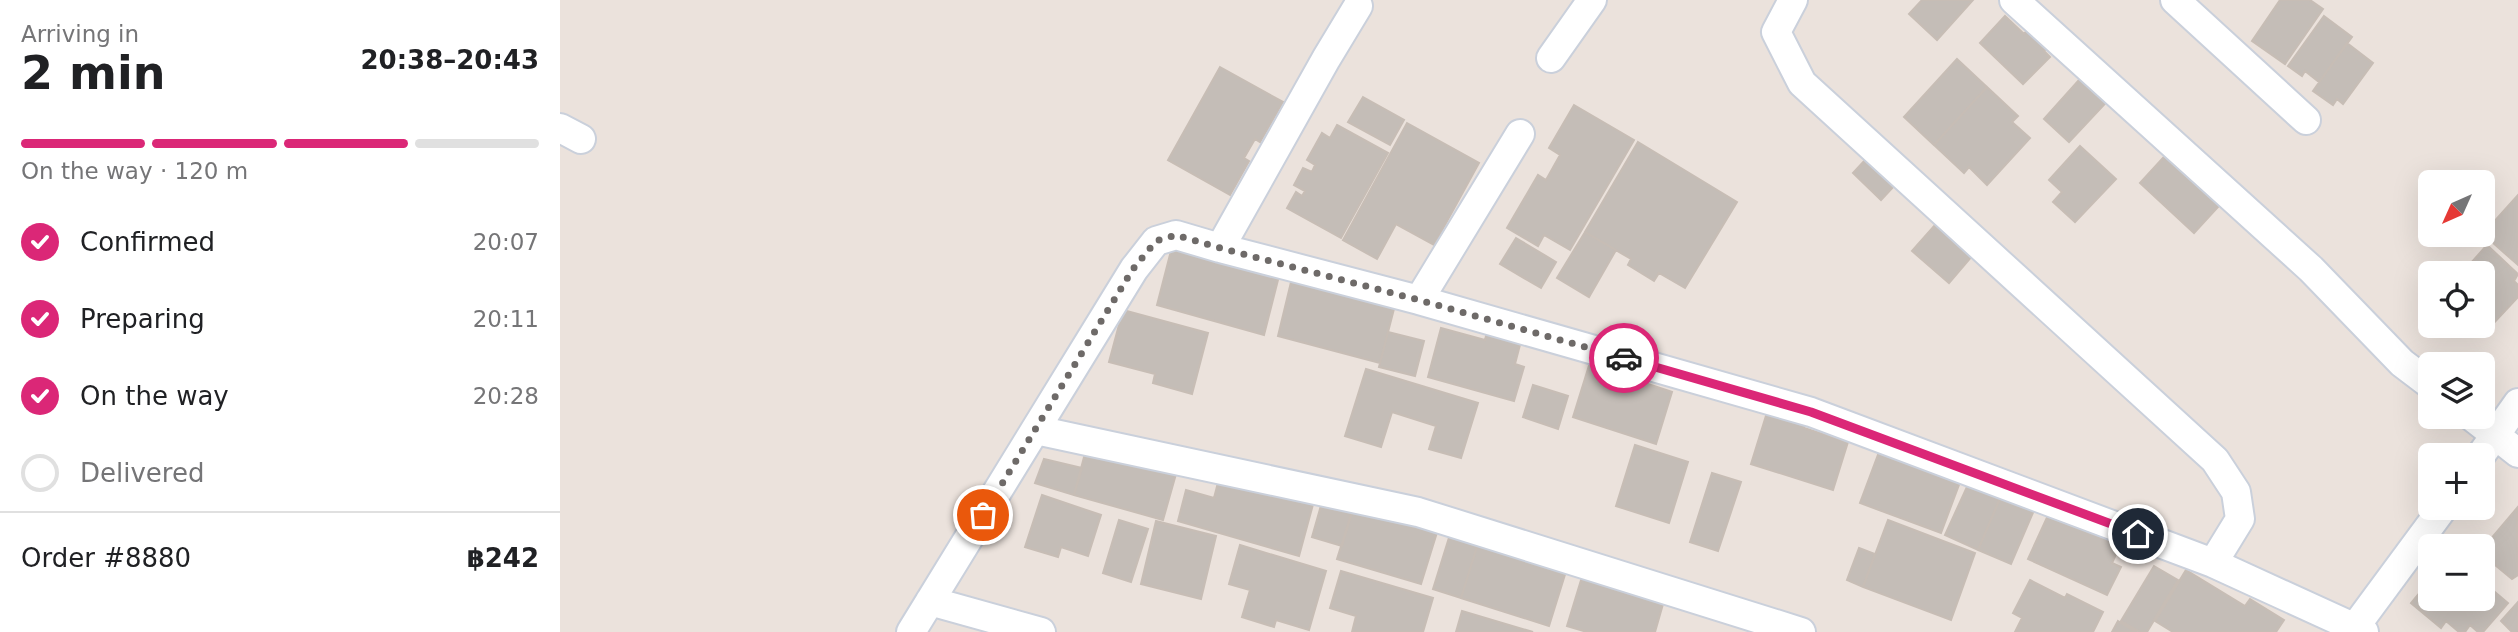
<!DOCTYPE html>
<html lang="en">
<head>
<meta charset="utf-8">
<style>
  :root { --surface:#fff; --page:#f2f2f2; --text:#202124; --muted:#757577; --line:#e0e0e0; --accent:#db2777 }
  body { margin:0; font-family:"DejaVu Sans",sans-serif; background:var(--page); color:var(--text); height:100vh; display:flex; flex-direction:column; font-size:26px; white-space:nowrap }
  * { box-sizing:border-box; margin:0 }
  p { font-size:23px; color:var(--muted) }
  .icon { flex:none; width:38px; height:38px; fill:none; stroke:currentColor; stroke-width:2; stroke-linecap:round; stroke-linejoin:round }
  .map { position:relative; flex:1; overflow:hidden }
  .sheet { display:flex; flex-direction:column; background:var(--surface); width:560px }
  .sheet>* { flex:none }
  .needle { width:46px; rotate:225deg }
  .controls { position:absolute; left:1858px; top:170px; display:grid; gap:14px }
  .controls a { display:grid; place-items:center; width:77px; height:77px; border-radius:10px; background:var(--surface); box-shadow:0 7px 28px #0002; font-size:35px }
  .pin { position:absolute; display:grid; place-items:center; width:60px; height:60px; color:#fff; margin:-30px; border:4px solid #fff; border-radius:50%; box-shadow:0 2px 7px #0007 }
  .courier { position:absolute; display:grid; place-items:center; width:70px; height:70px; margin:-35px; border:5px solid #db2777; border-radius:50%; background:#fff; color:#222; box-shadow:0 2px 9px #0007 }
  .overview em { font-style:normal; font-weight:600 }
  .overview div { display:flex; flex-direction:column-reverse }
  .overview { display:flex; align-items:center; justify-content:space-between; height:119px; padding:0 21px }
  h1 { font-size:46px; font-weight:600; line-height:52px }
  .bar { display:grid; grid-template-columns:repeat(4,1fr); gap:10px 7px; align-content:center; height:84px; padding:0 21px }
  .bar i { height:9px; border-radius:5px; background:var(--line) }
  .bar .current { background:var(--accent) }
  .bar p { grid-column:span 4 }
  .line { display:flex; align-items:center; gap:18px; padding:0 21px; border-top:2px solid var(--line) }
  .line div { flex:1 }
  ol { padding:0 21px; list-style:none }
  li { display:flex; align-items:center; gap:21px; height:77px }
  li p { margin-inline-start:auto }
  li .icon { padding:7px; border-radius:50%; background:var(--accent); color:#fff; stroke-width:4 }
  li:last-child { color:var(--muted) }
  li i { width:38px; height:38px; border:4px solid var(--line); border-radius:50% }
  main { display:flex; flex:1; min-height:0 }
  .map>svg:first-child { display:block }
</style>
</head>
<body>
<main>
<section class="sheet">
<div class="overview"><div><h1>2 min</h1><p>Arriving in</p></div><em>20:38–20:43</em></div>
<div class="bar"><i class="current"></i><i class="current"></i><i class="current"></i><i></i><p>On the way · 120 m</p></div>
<ol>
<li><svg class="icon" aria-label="check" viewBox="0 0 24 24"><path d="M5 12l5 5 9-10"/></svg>Confirmed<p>20:07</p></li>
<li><svg class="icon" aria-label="check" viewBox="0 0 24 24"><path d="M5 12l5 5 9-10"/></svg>Preparing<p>20:11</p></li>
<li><svg class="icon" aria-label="check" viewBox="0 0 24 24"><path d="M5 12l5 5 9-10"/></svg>On the way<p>20:28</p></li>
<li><i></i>Delivered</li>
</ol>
<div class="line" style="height:91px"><div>Order #8880</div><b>฿242</b></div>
</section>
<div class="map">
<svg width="1958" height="632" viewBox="0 0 1958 632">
  <rect width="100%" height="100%" fill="#ebe2dc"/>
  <path fill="#c4bdb7" stroke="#c7bdb5" stroke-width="2" d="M1362,0H1413L1377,40L1349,14Z
    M1720,0H1750L1763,9L1725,64L1692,41Z
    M1445,16L1464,34L1474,23L1493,41L1484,51L1490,57L1463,84L1420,43Z
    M1764,16L1792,37L1759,82L1745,71L1742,76L1728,66Z
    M1787,43L1813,63L1783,104L1777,99L1773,105L1753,91Z
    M1397,59L1427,87L1374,145L1344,117Z
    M660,67L723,102L700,142L695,139L684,158L689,161L670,195L608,160Z
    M1528,70L1554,94L1509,142L1484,119Z
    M1427,87L1458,116L1452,122L1470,138L1427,185L1409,167L1404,173L1374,145Z
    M803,97L844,120L830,145L788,122Z
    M1014,105L1074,140L1010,250L984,235L978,246L947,228L978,175L986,180L1000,155L989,148Z
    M847,123L919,163L874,245L836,224L817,259L783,240Z
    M777,125L828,153L781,238L727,208L736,192L742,196L745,191L734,185L743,168L752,172L755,165L747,160L762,133L770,138Z
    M1078,142L1177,202L1125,288L1099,273L1094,281L1068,265L1071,259L1025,232Z
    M1520,146L1556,179L1515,222L1493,202L1502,192L1489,180Z
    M1614,146L1668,196L1634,233L1580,183Z
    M1307,158L1335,185L1321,200L1293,173Z
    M1958,195V265L1923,234Z
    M1376,224L1412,256L1389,283L1352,251Z
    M1025,232L1056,250L1029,297L997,278Z
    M956,238L996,262L981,288L940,264Z
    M613,243L720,272L704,335L597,305Z
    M1927,245L1958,274L1954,281L1958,285V297L1930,327L1923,320V273H1902Z
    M732,278L835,305L820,363L718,336Z
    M563,310L648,333L632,394L593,383L595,374L549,362Z
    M881,328L925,340L927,332L961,341L955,364L964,367L954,401L868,377Z
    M828,332L864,341L855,376L819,367Z
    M1031,359L1065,370L1064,376L1112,392L1096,444L1013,417Z
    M806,369L918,403L901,458L869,449L876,426L832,412L821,447L785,436Z
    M973,385L1008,396L998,429L963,417Z
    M1209,406L1247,418L1244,428L1288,442L1273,490L1191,464Z
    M528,442L618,467L603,520L514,495Z
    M1322,444L1403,474L1381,533L1300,503Z
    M1075,445L1128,462L1109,523L1056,506Z
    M484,459L522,468L514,495L475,483Z
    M661,471L755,497L739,556L618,521L626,490L654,498Z
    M1152,473L1181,482L1158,551L1130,542Z
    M1411,478L1443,491L1418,550L1385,535Z
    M1445,487L1478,501L1451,564L1418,550Z
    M482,495L541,515L528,556L501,547L498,557L465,547Z
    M764,495L794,505L782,546L752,537Z
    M794,505L879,526L861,584L777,559Z
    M1957,508L1958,575L1952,579L1923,555V548Z
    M1489,513L1531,532L1536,522L1565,535L1552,563L1561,567L1547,595L1468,559Z
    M559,520L588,529L571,582L543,573Z
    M1328,520L1415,553L1391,620L1303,587Z
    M596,521L656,536L641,599L581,584Z
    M892,528L920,537L901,598L873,589Z
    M920,537L1008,565L989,626L901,598Z
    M680,545L766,571L749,630L716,620L714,627L682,617L690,590L669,584Z
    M1299,548L1315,554L1303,587L1287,580Z
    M1594,566L1618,580L1587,632H1580L1561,621Z
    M1025,567L1105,597L1095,632H1027L1007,626Z
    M1626,570L1685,606L1690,599L1724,620L1716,632H1613L1595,621Z
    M781,571L873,598L863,632H792L796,616L770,608Z
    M1871,579V598H1923V582L1948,603L1923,632H1918L1910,625L1905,632H1899L1886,621L1881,628L1851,603Z
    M1470,580L1505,598L1507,594L1543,612L1533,632H1455L1462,618L1453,613Z
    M1958,602V632H1952L1941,621Z
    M902,611L973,632H896Z
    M1558,621L1576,632H1552Z"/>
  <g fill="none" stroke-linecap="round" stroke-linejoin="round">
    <g stroke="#cad0db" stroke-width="32">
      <path id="minor" d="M1233,0L1216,32L1242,83L1655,460L1676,492L1680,519L1653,563
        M1454,0L1751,269L1842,363L1871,385
        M1615,0L1746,120
        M991,58L1032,0
        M0,128L21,139
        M660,248L766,59L798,6
        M859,300L960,134
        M1911,416L1958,453
        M476,430L858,512L1241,632
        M1921,455L1958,403
        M370,601L481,632
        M1795,627L1883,508
        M351,632L574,269L596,241L616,235L660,248L859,300L1251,412L1653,563L1804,632"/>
    </g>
    <use href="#minor" stroke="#fff" stroke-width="28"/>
  </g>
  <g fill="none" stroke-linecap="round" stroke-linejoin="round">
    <path stroke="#6e6a68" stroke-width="7" stroke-dasharray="0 12.6" d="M423,515L573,269L596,241L616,235L660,248L859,300L1064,358"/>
    <path stroke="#db2777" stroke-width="9" d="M1064,358L1251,412L1578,534"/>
  </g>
</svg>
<div class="controls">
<a><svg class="needle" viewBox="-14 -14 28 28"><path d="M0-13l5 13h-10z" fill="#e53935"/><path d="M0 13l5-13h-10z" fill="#757577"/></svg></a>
<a><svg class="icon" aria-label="locate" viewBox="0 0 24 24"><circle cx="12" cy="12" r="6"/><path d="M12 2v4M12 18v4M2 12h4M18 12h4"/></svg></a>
<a><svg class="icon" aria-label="layers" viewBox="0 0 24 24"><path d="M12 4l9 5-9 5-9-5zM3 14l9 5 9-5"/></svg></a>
<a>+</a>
<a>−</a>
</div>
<div class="pin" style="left:423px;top:515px;background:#ea580c"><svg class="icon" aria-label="bag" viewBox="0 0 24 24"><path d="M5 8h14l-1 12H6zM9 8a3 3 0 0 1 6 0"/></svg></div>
<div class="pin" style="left:1578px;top:534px;background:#1f2937"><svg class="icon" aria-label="home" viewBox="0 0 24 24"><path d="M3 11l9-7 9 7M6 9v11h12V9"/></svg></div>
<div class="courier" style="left:1064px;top:358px"><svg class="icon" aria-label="car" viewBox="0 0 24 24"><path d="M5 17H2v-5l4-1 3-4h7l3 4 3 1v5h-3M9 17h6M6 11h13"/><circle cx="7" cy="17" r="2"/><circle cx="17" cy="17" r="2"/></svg></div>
</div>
</main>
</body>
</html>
